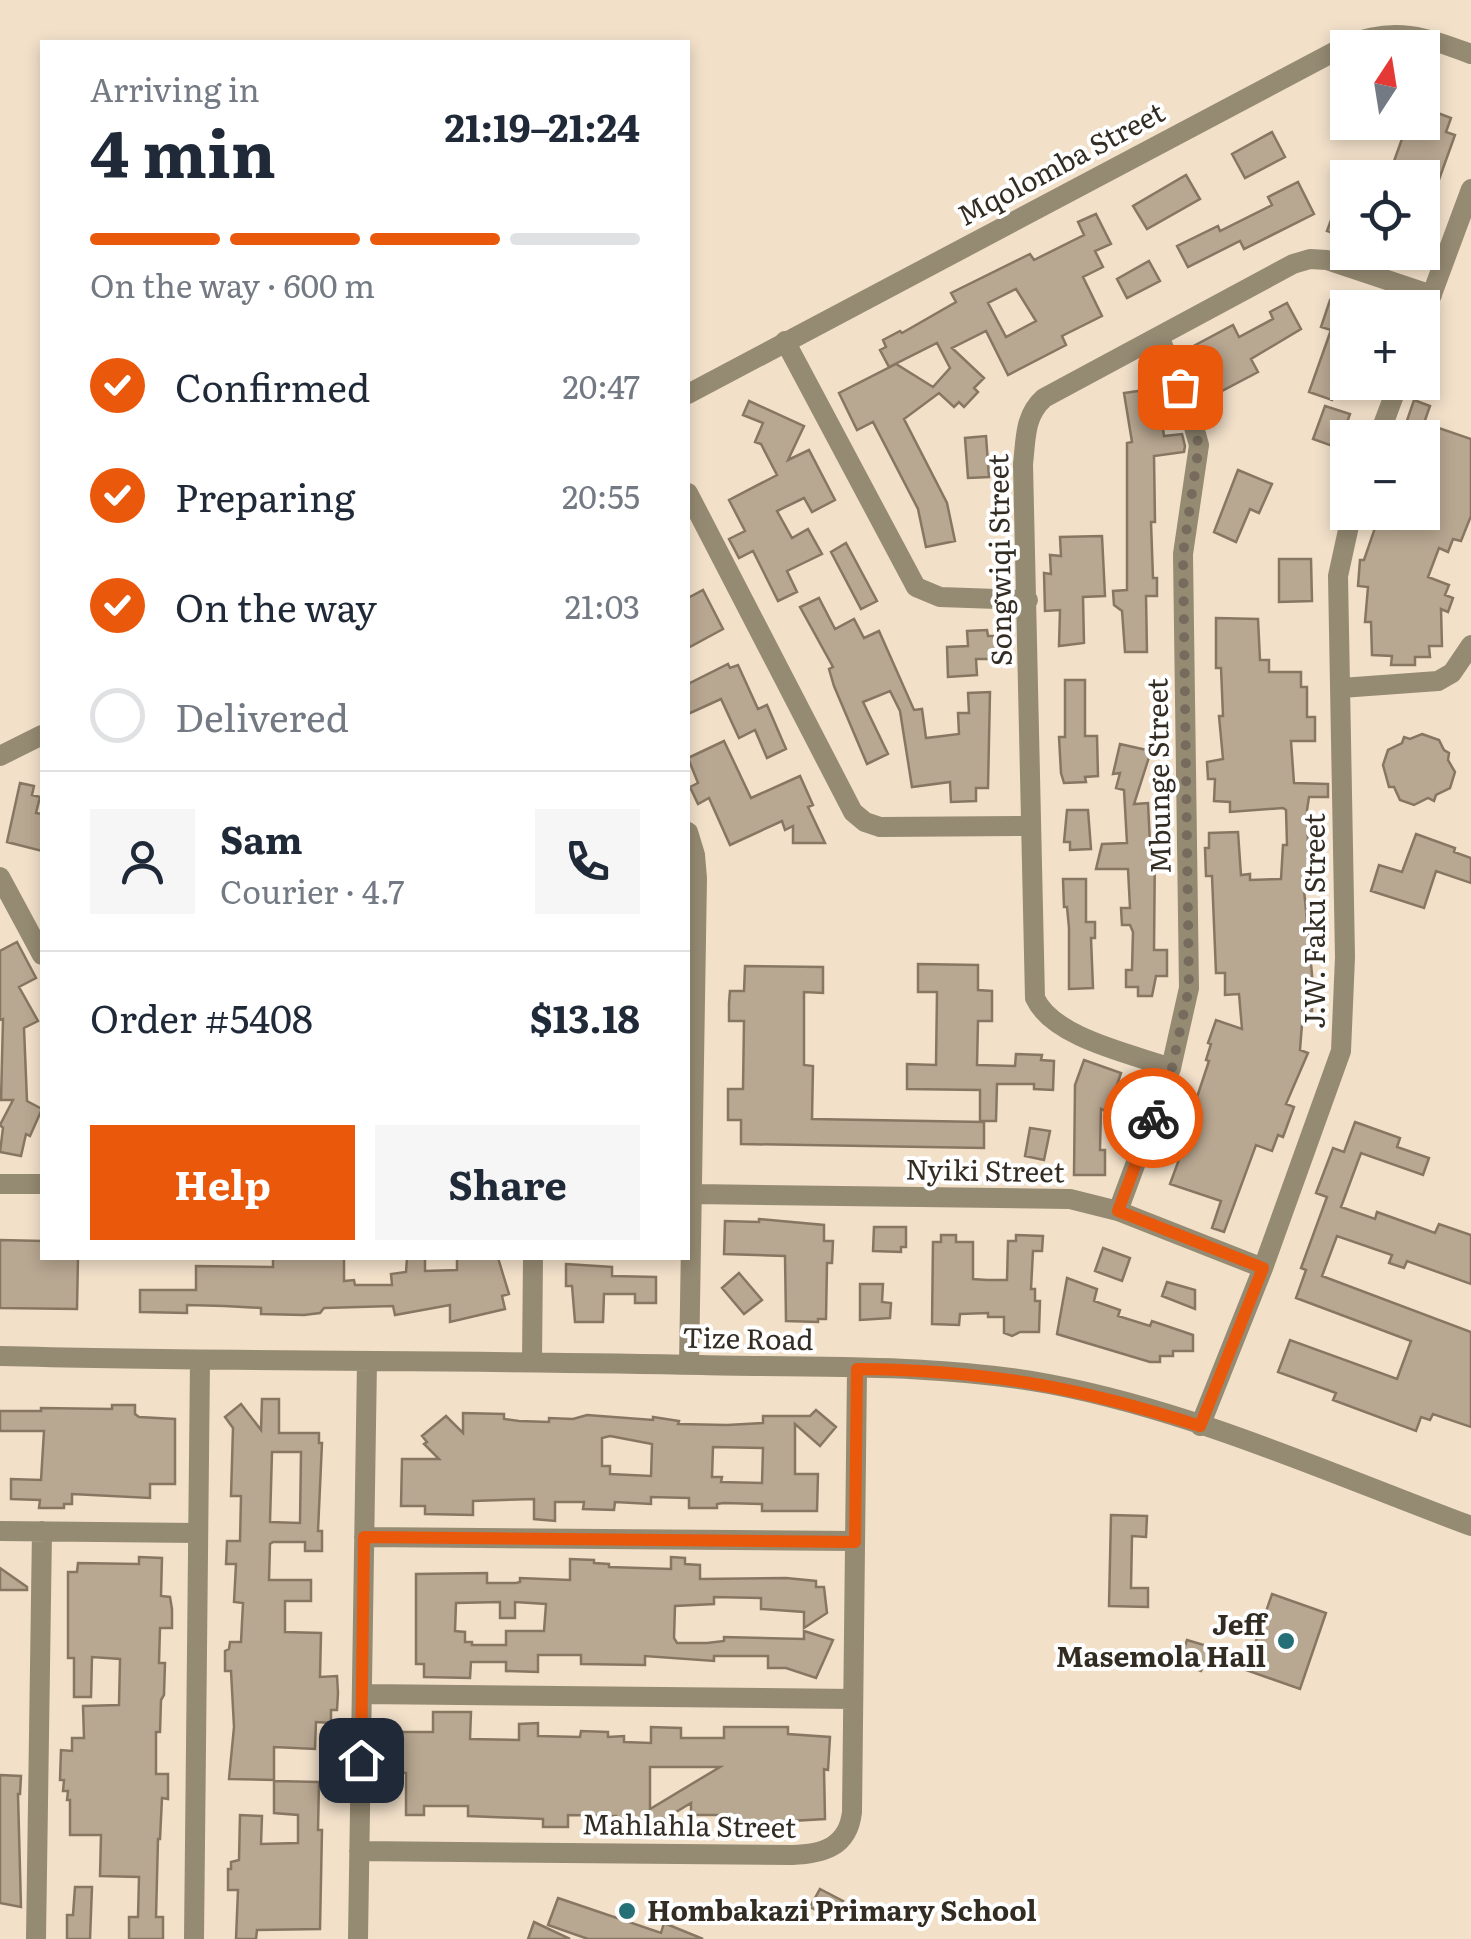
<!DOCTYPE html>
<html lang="en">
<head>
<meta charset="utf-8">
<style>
  :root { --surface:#fff; --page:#f6f6f7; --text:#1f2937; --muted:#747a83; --line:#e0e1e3; --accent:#ea580c }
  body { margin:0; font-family:Literata,serif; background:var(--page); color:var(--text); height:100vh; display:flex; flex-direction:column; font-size:38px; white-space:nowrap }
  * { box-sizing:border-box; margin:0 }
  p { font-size:32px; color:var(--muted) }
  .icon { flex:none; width:55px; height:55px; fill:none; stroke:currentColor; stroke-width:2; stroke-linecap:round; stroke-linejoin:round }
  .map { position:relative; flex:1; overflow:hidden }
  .details { position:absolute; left:40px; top:40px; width:650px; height:1220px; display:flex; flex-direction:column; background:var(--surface); border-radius:0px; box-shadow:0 5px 15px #0003 }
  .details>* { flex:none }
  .needle { width:65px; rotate:12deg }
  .controls { position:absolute; left:1330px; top:30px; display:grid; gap:20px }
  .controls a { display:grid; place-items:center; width:110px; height:110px; border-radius:0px; background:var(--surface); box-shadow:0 5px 15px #0003; font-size:50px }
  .pin { position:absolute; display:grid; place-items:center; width:85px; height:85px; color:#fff; margin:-42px; border-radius:20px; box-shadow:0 5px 15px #0006 }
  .courier { position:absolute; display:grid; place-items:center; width:100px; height:100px; margin:-50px; border:8px solid #ea580c; border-radius:50%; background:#fff; color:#222; box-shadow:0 2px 12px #0007 }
  .head em { font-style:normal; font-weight:700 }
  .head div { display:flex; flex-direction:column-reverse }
  .head { display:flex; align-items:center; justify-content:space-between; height:170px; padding:0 50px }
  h1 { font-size:65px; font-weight:700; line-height:75px }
  .bar { display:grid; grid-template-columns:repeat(4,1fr); gap:15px 10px; align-content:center; height:120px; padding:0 50px }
  .bar i { height:12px; border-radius:8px; background:var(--line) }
  .bar .on { background:var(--accent) }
  .bar p { grid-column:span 4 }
  .line { display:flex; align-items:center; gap:25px; padding:0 50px; border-top:2px solid var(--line) }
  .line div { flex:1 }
  .round { display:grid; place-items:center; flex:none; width:105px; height:105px; border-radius:0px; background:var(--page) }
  ol { padding:0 50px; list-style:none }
  li { display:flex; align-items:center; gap:30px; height:110px }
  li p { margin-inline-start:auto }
  li .icon { padding:10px; border-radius:50%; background:var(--accent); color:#fff; stroke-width:4 }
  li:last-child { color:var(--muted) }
  li i { width:55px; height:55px; border:5px solid var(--line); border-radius:50% }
  .action { display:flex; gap:20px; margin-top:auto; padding:20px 50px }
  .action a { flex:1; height:115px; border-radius:0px; background:var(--accent); color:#fff; font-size:40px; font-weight:700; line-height:115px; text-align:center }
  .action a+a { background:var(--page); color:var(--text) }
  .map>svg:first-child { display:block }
</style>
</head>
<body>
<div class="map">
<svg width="1471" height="1939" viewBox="0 0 1471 1939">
  <rect width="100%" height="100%" fill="#f2e0c9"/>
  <path fill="#b8a791" stroke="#877762" stroke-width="2.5" fill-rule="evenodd" d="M1422,107L1451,118L1446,132L1455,135L1436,188L1422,183V178H1388L1408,122H1422Z
    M1272,132L1285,157L1245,178L1232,154Z
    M1186,175L1200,199L1147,229L1133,206Z
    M1346,179H1348V238L1327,231Z
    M1298,182L1314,214L1244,249L1240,241L1188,267L1177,246L1218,226L1220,231L1272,205L1268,197Z
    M1096,214L1111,244L1095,251L1103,267L1083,277L1102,316L1062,336L1066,345L1008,375L986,331L952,348L984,378L974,388L978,392L964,407L959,402L954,407L939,393L904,419L947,503L955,541L926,547L918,509L873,422L857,430L839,393L896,364L933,387L950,368L937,343L889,367L880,350L886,347L883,340L900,331L902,333L956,302L951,293L1030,254L1034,260L1084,235L1078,222ZM1016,289L1036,321L1006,337L988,303Z
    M1149,261L1160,281L1127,298L1117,279Z
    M1330,300L1348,306V356L1332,400L1309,392L1331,330L1321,327Z
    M1287,303L1301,329L1251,359L1258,372L1218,393L1208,374L1202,377L1188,349L1233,325L1239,337L1273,319L1270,312Z
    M1152,389L1154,407H1160L1164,436L1182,434L1185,446L1184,452L1154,456L1155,522H1151L1153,578H1157V596H1146L1147,652H1125L1122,611L1114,605L1113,591L1127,590V443L1132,442L1124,393Z
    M1414,400L1430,406L1424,423L1471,439V516L1461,541L1453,539L1448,552L1439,548L1428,577L1449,585L1445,595L1453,598L1448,612L1441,609L1442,646H1429L1430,657H1415V665H1391L1392,656L1372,655L1371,622H1365L1368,587L1358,586L1360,560H1364L1377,522L1397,529L1403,512H1422V438H1401Z
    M749,401L804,426L788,460L809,450L835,500L812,512L804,498L777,511L792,538L808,529L822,554L787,571L797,592L778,601L753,551L739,558L729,539L745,531L729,500L777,475L761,444L755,442L763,423L743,415Z
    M1325,406L1350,414L1338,448L1313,439Z
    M986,436L989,477L968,478L965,438Z
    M1238,470L1272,484L1259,513L1250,509L1236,542L1214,532Z
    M1102,536L1105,596L1083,597L1084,643L1059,646L1060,610L1045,611L1044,573L1051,574L1050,555L1061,556L1060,537Z
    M846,543L877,601L861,609L831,552Z
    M1279,559H1311L1312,601L1279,602Z
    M703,590L723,629L688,648V598Z
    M819,598L835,629L854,619L864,638L879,631L914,710L922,709L926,738L959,734L958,713H969L968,693L990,692L988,788H976V801L951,802L950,782L912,787L900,711L890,691L863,702L888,754L867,764L834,686L829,669L833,667L800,607Z
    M1216,618L1258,619L1260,660H1269V672H1301V687H1307V717H1315V741H1291L1294,783L1328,784V797H1309L1307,810L1309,874L1303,879L1313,985L1312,1011H1303L1300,1050L1308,1053L1286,1104L1294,1107L1283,1137L1278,1135L1272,1151L1256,1145L1224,1232L1212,1228L1221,1201L1170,1184L1199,1105L1195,1103L1209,1061L1206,1060L1211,1044L1208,1043L1216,1020L1242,1029L1239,994L1225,995V973H1216L1212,876H1206L1205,848H1209V833L1238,832L1241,875L1250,874V880L1281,879L1283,845H1287L1286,810L1283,808L1230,812V802L1214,801L1215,779H1208L1207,762L1223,759L1219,716H1223L1221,668H1216Z
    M987,630L988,636H995L996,652L991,653V659H976L977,675L948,677L947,647L968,646L967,631Z
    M728,664L730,668L738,665L758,709L767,705L786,749L767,758L755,730L739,738L721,699L688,714V684Z
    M1065,680H1085V736H1097L1098,776L1085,777L1086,782L1064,783L1061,773L1059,737H1065Z
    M1422,734L1439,740L1444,750L1449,753L1448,760L1455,772L1450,788L1436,795L1434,801L1428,798L1414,805L1400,800L1394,787H1389L1383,765L1388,750L1402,743L1404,737L1410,739Z
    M724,741L751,798L800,776L813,805L808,807L825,843H793V826L785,830L782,821L730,845L709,798L698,804L690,787L698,783L688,758Z
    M1120,744L1151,751L1134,804L1148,803L1150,843H1155L1154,950H1167V976H1156L1152,996H1138V987H1126V970H1132L1133,932L1130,925H1122L1121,908H1130L1128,869H1096L1102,844L1127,843L1124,790L1116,788L1120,773L1113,774Z
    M20,783L34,786L32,795L40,797L36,813L42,814V851L7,842Z
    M1067,810H1088L1091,849L1070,850V842H1064Z
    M1416,834L1455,848L1454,852L1471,858V883L1436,871L1424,908L1371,891L1379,865L1402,872Z
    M1063,879H1086V922H1095V938H1091L1093,988L1069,989V928L1067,907H1064Z
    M17,942L36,978L19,987L38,1021L24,1028L27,1101L42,1109L30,1136L26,1134L21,1156L0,1152L3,1128L0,1125L13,1100H1L3,1019L0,1020V951Z
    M918,964L978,965V990L992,991V1021H978L977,1065L1015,1066L1016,1054L1042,1055L1041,1060L1054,1061L1053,1090L1034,1089V1084H997L996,1121H980V1090L907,1089V1064L936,1065L937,992H918Z
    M745,966L823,967V993L804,992V1065L813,1066L812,1119L984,1122V1148L741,1144V1120H728V1089H743L744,1021H729V1003L730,991H744Z
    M1084,1060L1121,1073L1108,1112L1101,1109L1100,1150H1105V1175H1074L1075,1085Z
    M1355,1122L1400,1138L1397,1147L1429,1158L1423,1175L1361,1153L1341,1207L1375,1219L1377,1212L1435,1233L1439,1224L1471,1235V1284L1407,1261L1404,1268L1389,1263L1392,1255L1337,1236L1322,1276L1471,1332V1427L1433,1414L1430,1420L1421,1417L1416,1431L1333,1400L1336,1393L1278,1372L1290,1340L1397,1379L1411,1341L1296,1298L1306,1270L1301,1268L1327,1197L1316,1193L1333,1148L1344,1152Z
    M1030,1128L1050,1131L1044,1160L1025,1156Z
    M759,1219L824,1225V1241H833L832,1263H827L826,1319H818V1322L786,1321L785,1256L724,1254L725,1221L759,1222Z
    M874,1227H906V1247H901V1252L873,1251Z
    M941,1235H956V1242H973V1279L987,1280H1007L1008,1241H1016V1235L1043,1236L1042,1251H1033L1031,1289H1035V1301H1040L1039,1332H1020L1012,1336L1004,1333V1317H988V1313L960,1314L959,1325L932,1324L933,1242H941Z
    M0,1240L42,1241V1258H78L77,1309L0,1308Z
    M1103,1248L1130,1258L1122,1281L1095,1271Z
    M273,1258H344V1281L354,1280L355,1285H392L391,1274L406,1272L407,1258H425V1271L457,1270V1258H498L509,1294L502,1296L505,1309L450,1322V1305L395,1315L393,1306L324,1308L320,1313L304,1315L261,1314V1308L224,1306L187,1305V1313L140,1312V1290H196V1266L273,1267Z
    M566,1264L612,1267V1276L656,1277V1303H635V1294H604L603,1322H575L572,1286H566Z
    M739,1273L762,1300L744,1314L722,1288Z
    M1067,1278L1097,1289L1094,1301L1120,1310L1118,1316L1150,1326L1152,1321L1193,1335V1351H1173V1356H1160V1362H1150L1057,1334Z
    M1167,1282L1195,1290V1309L1162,1296Z
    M860,1284H883L882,1302L891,1303L890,1318L860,1320Z
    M262,1399H279V1433H319V1443H322L318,1531H322V1551H305V1542H273L270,1544L269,1580H311V1601H285V1632L321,1633L320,1677L337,1676L338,1693L337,1710H331V1723L316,1722L315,1749L274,1747V1780L229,1779L234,1727L231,1671H225V1651L229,1649L230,1642H241L243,1603L234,1602L236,1564H226L227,1541H240L241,1496H231L233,1428L225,1417L241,1404L261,1430ZM272,1452H301L300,1523L270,1522Z
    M112,1405H135V1414L139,1417L175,1419V1484H150V1498L72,1494V1504H64V1508H39L40,1500L11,1499V1479L41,1480L44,1431H0V1411H41V1408L112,1409Z
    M816,1410L836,1427L820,1446L795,1424V1474H818L817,1511H762V1504L723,1503L717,1504V1508H689V1498L651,1497V1504L615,1502L614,1510L583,1509L584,1502H555V1521L534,1519V1499L473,1501V1515L425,1514V1506H401L402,1459H439L424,1444L427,1442L422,1436L446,1416L463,1433V1413L504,1414V1419L519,1421L549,1422V1418L573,1419L587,1415L653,1420V1417L679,1421L678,1424L727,1425L763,1423V1416H810ZM610,1436L652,1444L651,1476L610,1474V1466H602V1438ZM713,1447L763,1448L762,1483L721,1482L722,1477H712Z
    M1111,1515L1147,1516L1146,1537L1132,1536L1131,1588H1148V1607L1109,1606Z
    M139,1557L162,1558L161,1596L170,1597L172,1609V1628H160L159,1663H165L164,1695L161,1700L160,1732H156V1774H168V1799L162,1798L160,1839H158L156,1917H163V1939H129V1917H138L139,1877L100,1876L101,1835H70V1800H67L68,1791H63L64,1780H60L61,1750L72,1751V1738H84L83,1706L119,1705L120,1659L92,1657L91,1697H74V1658H68V1572H77L78,1563L139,1564Z
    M671,1557L685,1558V1564L700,1565V1579L786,1578L816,1581V1587H824L827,1613L804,1628V1612L761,1609V1598L714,1597V1604L675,1606L674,1638L677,1643H707L724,1641V1637L804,1639V1631L833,1640L816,1678L786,1668H768V1656H714V1661L645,1656V1665L581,1664V1655H538V1672L506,1671V1662H471L470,1678L424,1677V1664H416V1574L487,1573V1583H516L520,1582V1578L570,1580V1559L594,1560V1563L609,1564V1567L671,1569ZM500,1602V1618H515V1602L546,1604L544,1631H506V1645H472V1642H465V1632L455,1631L456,1603Z
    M0,1568L27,1587V1590H0Z
    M1272,1594L1326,1613L1300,1689L1246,1670Z
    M1187,1640L1214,1648L1209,1665L1204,1663L1201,1671L1186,1666L1189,1658L1182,1656Z
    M433,1712H471L470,1739L519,1740V1724L538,1723V1736L580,1737L581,1731L608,1732V1737L624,1736V1742L651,1743V1727L681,1728V1738H724V1727H788V1734L830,1737L828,1770L824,1769L825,1819L791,1821V1832L773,1831V1827L739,1825V1821H729V1815H691V1803L656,1824L616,1823V1816L568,1815V1827H543V1819L468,1816V1806H424V1815H406V1773L389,1772V1740H399V1732H433ZM650,1767H720L650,1809Z
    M0,1775L21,1776L20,1794H18L21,1907L0,1903Z
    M274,1781L319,1782L318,1830H322L320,1929L257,1930L256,1939H236L238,1890H228V1869H231V1862L239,1860L240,1815L262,1816L261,1844L298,1843V1815L274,1813Z
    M75,1887H92L90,1939H67V1915H73Z
    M820,1889L843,1901L833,1919L810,1907Z
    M558,1898L661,1933L664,1923L703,1939H588L548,1925Z
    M534,1922L570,1939H528Z"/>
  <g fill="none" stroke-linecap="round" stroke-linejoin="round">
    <path stroke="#958a72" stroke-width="20" d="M1422,321L1471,189
      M785,341L916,587L940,597L1028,600
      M688,394L1347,45C1395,26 1425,37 1471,54
      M1378,438L1399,382
      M688,493L853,812L865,822L880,827L1030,826
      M1341,688L1438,681L1452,673L1471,645
      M0,756L42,735
      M688,832L695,855L697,878L689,1365
      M0,877L42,955
      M1171,1068C1132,1054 1053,1038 1035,998L1023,464C1026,439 1024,416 1044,398L1293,264L1310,259L1327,260L1432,295
      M0,1184H42
      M694,1194L1070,1199L1118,1211L1263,1268
      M1118,1211L1171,1068L1189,988L1183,554L1199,445L1190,413L1159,336
      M0,1356C234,1362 468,1360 702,1365C818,1368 935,1363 1049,1384C1193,1411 1334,1475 1471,1526
      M532,1362L533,1258
      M1200,1426L1263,1268L1341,1051L1345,957L1338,576L1352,512
      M0,1531L198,1533
      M364,1537L855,1541
      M362,1694L853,1699
      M359,1851L792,1855C823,1854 848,1847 852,1812L857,1369
      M36,1939L42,1531
      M194,1939L200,1361
      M358,1939L367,1361"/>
  </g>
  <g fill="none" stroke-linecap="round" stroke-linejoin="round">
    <path stroke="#766b5d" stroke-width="10" stroke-dasharray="0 18" d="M1153,1118L1172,1068L1189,988L1183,554L1199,445L1180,387"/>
    <path stroke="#ea580c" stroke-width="12" d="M361,1760L364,1537L855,1542L857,1369C984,1370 1079,1387 1200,1426L1263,1268L1118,1211L1153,1118"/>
  </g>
  <g fill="#256f77" stroke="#fff" stroke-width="4">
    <circle cx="1286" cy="1641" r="10"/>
    <circle cx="627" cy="1911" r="10"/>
  </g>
  <g text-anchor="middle" stroke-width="8" stroke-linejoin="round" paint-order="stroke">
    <g font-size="28" fill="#332c23" stroke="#fff">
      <text transform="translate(1061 164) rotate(-28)" y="10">Mqolomba Street</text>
      <text transform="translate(1000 560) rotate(-91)" y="10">Songwiqi Street</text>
      <text transform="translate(1159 776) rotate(-91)" y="10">Mbunge Street</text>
      <text transform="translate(1315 921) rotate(-90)" y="10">J.W. Faku Street</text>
      <text transform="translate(985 1171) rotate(1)" y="10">Nyiki Street</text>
      <text transform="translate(748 1339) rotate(1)" y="10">Tize Road</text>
      <text transform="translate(689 1826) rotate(1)" y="10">Mahlahla Street</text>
    </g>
    <g font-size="28" font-weight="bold" fill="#332c23" stroke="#fff" text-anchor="end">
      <text x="1266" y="1635">Jeff<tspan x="1266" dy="32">Masemola Hall</tspan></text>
      <text x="647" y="1921" text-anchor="start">Hombakazi Primary School</text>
    </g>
  </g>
</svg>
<div class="controls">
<a><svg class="needle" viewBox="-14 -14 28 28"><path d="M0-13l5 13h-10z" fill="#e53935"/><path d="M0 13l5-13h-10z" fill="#747a83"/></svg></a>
<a><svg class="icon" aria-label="locate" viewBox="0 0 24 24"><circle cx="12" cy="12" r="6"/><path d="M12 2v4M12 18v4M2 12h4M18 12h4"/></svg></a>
<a>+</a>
<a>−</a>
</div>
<div class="pin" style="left:1180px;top:387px;background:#ea580c"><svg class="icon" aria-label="bag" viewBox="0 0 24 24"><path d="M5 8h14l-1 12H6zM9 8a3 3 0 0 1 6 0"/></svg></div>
<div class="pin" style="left:361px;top:1760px;background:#1f2937"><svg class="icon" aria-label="home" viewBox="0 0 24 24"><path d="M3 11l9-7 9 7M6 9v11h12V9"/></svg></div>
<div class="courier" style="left:1153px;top:1118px"><svg class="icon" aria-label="bike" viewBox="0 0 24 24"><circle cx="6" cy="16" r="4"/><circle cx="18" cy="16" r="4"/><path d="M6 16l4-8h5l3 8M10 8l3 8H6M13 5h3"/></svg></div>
<section class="details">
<div class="head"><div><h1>4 min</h1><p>Arriving in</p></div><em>21:19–21:24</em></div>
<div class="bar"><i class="on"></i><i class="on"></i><i class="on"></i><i></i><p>On the way · 600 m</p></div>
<ol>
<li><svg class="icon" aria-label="check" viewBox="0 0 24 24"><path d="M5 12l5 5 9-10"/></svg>Confirmed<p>20:47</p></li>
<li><svg class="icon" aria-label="check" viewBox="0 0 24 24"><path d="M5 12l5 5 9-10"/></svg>Preparing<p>20:55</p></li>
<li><svg class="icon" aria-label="check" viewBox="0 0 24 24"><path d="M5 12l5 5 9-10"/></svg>On the way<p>21:03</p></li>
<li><i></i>Delivered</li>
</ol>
<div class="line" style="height:180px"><a class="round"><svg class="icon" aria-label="person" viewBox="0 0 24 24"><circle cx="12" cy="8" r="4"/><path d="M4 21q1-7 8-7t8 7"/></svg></a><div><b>Sam</b><p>Courier · 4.7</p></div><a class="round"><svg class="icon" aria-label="phone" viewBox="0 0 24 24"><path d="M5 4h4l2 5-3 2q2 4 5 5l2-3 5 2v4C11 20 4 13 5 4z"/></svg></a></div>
<div class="line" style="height:130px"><div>Order #5408</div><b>$13.18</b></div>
<div class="action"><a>Help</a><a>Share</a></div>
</section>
</div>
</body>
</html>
